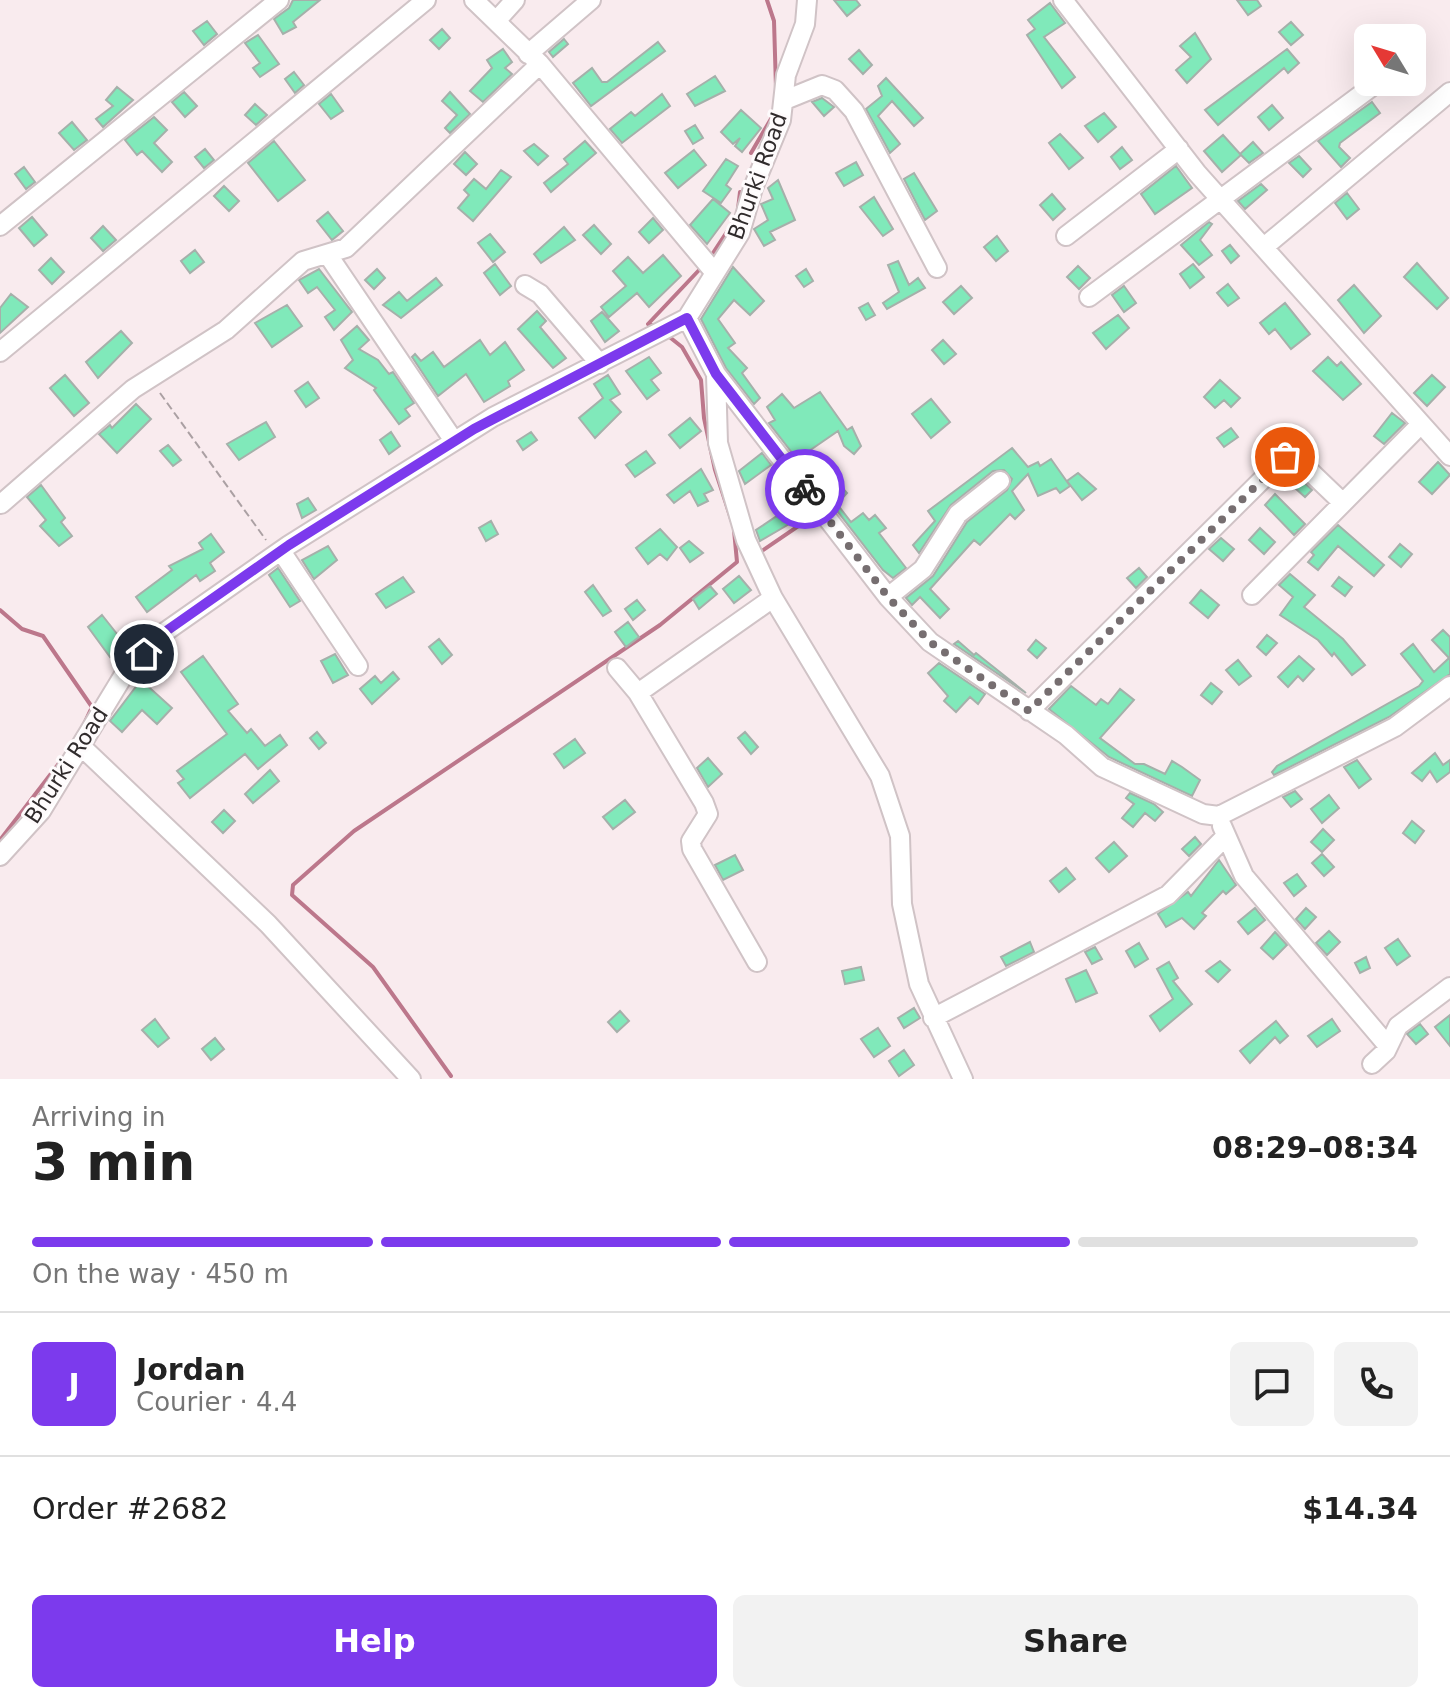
<!DOCTYPE html>
<html lang="en">
<head>
<meta charset="utf-8">
<style>
  :root { --surface:#fff; --page:#f2f2f2; --text:#222; --muted:#767676; --line:#e0e0e0; --accent:#7c3aed }
  body { margin:0; font-family:"DejaVu Sans",sans-serif; background:var(--page); color:var(--text); height:100vh; display:flex; flex-direction:column; font-size:30px; white-space:nowrap }
  * { box-sizing:border-box; margin:0 }
  p { font-size:26px; color:var(--muted) }
  .icon { flex:none; width:44px; height:44px; fill:none; stroke:currentColor; stroke-width:2; stroke-linecap:round; stroke-linejoin:round }
  .map { position:relative; height:1079px; overflow:hidden }
  .sheet { display:flex; flex-direction:column; background:var(--surface); flex:1 }
  .sheet>* { flex:none }
  .needle { width:52px; rotate:308deg }
  .buttons { position:absolute; left:1354px; top:24px; display:grid; gap:16px }
  .buttons a { display:grid; place-items:center; width:72px; height:72px; border-radius:12px; background:var(--surface); box-shadow:0 8px 32px #0002; font-size:40px }
  .pin { position:absolute; display:grid; place-items:center; width:68px; height:68px; color:#fff; margin:-34px; border:4px solid #fff; border-radius:50%; box-shadow:0 2px 8px #0007 }
  .courier { position:absolute; display:grid; place-items:center; width:80px; height:80px; margin:-40px; border:6px solid #7c3aed; border-radius:50%; background:#fff; color:#222; box-shadow:0 2px 10px #0007 }
  .head em { font-style:normal; font-weight:700 }
  .head div { display:flex; flex-direction:column-reverse }
  .head { display:flex; align-items:center; justify-content:space-between; height:136px; padding:0 32px }
  h1 { font-size:52px; font-weight:700; line-height:60px }
  .bar { display:grid; grid-template-columns:repeat(4,1fr); gap:12px 8px; align-content:center; height:96px; padding:0 32px }
  .bar i { height:10px; border-radius:6px; background:var(--line) }
  .bar .current { background:var(--accent) }
  .bar p { grid-column:span 4 }
  .line { display:flex; align-items:center; gap:20px; padding:0 32px; border-top:2px solid var(--line) }
  .line div { flex:1 }
  .round { display:grid; place-items:center; flex:none; width:84px; height:84px; border-radius:12px; background:var(--page) }
  .cta { display:flex; gap:16px; margin-top:auto; padding:16px 32px }
  .cta a { flex:1; height:92px; border-radius:12px; background:var(--accent); color:#fff; font-size:32px; font-weight:700; line-height:92px; text-align:center }
  .cta a+a { background:var(--page); color:var(--text) }
  .map>svg:first-child { display:block }
</style>
</head>
<body>
<div class="map">
<svg width="1450" height="1079" viewBox="0 0 1450 1079">
  <rect width="100%" height="100%" fill="#f9ebee"/>
  <g fill="none" stroke-linecap="round" stroke-linejoin="round">
    <path stroke="#bc778b" stroke-width="4" d="M767,0L774,21L776,88
      M751,153L775,112
      M738,209L740,192
      M713,253L736,218
      M657,327L648,324L701,268
      M667,335L682,347L701,380L704,418L715,470L732,522
      M759,553L816,514
      M0,610L22,629L43,636L92,707L82,728
      M0,840L60,762
      M451,1076L373,967L292,895L293,885L354,831L660,625L737,562L734,530"/>
  </g>
  <path fill="#80e9ba" stroke="#a5b0aa" stroke-width="2" d="M293,0H320L293,22L296,27L283,34L274,19L289,8Z
    M834,0H856L860,5L847,16Z
    M1237,0H1257L1261,6L1248,15Z
    M1050,3L1065,23L1044,37L1075,77L1062,88L1027,35L1035,29L1028,20Z
    M207,21L217,34L204,45L193,31Z
    M1291,22L1303,35L1291,45L1279,32Z
    M442,29L450,38L439,49L430,40Z
    M1195,33L1211,59L1187,83L1176,70L1191,57L1180,46Z
    M258,35L279,64L260,77L253,68L260,63L245,43Z
    M564,39L568,44L553,57L549,52Z
    M658,42L665,51L591,106L573,83L592,68L602,82H607Z
    M503,49L512,62L505,68L512,74L483,102L470,91L492,68L487,60Z
    M1287,49L1299,63L1288,73L1284,68L1218,125L1205,110Z
    M859,50L872,65L863,74L849,59Z
    M294,72L304,85L295,93L285,79Z
    M715,76L725,91L695,106L687,94Z
    M886,78L923,118L914,126L892,101L878,116L900,144L890,153L866,109L882,96L878,86Z
    M117,87L133,100L103,127L96,119L113,106L106,100Z
    M184,92L197,106L185,117L172,102Z
    M450,92L470,114L450,133L445,128L457,115L442,101Z
    M331,94L343,111L331,119L319,104Z
    M662,94L670,106L622,143L610,129L631,112L635,116Z
    M822,98L834,107L824,116L812,102Z
    M1372,102L1380,113L1340,143L1339,147L1350,158L1341,167L1318,141Z
    M255,104L267,115L256,125L245,115Z
    M1272,105L1283,118L1269,130L1258,117Z
    M741,110L761,128L742,152L735,146L740,138L733,144L721,132Z
    M1104,113L1116,127L1098,142L1085,126Z
    M154,117L167,130L154,143L172,162L162,172L142,151L137,155L125,140Z
    M72,122L87,140L74,150L59,133Z
    M695,125L703,138L693,144L685,131Z
    M1060,134L1083,158L1069,169L1049,143Z
    M1223,135L1241,155L1222,172L1204,151Z
    M274,141L305,180L278,201L248,163Z
    M585,141L596,153L551,192L544,183L568,164L564,159Z
    M1253,142L1263,153L1249,163L1240,154Z
    M534,144L548,156L538,165L524,151Z
    M1122,147L1132,160L1120,169L1111,157Z
    M205,149L214,160L204,168L195,157Z
    M694,150L706,165L678,188L665,173Z
    M465,152L477,164L466,175L454,164Z
    M1299,156L1311,169L1303,177L1289,163Z
    M726,159L738,166L726,185L731,189L721,203L703,191Z
    M856,162L863,175L844,186L836,173Z
    M1176,166L1192,188L1155,214L1141,194Z
    M24,167L35,182L26,189L15,174Z
    M501,170L511,177L473,221L458,208L469,195L464,190L474,179L486,189Z
    M914,173L937,211L925,220L904,179Z
    M778,180L795,220L770,232L775,240L764,246L754,229L768,220L761,204L773,199L768,188Z
    M1261,184L1267,190L1245,209L1238,201Z
    M224,186L239,201L229,211L214,196Z
    M1347,193L1359,209L1347,219L1335,203Z
    M1052,194L1065,209L1053,220L1040,205Z
    M874,197L893,229L883,236L860,207Z
    M713,199L730,213L707,244L690,225Z
    M328,212L343,231L332,240L317,221Z
    M32,217L47,235L34,246L19,228Z
    M653,218L663,230L649,243L639,232Z
    M1209,222L1212,224L1200,240L1212,255L1199,265L1181,245Z
    M594,225L611,244L601,254L583,235Z
    M103,226L116,240L103,251L91,238Z
    M564,227L575,240L541,263L534,254Z
    M490,234L505,252L493,262L478,243Z
    M997,236L1008,251L996,261L984,247Z
    M1230,245L1239,256L1231,263L1222,251Z
    M195,250L204,262L190,273L181,261Z
    M663,255L681,276L649,307L637,293L609,317L601,307L626,286L613,271L628,257L643,273Z
    M51,258L64,272L52,284L39,270Z
    M898,261L909,285L918,278L925,288L887,309L883,303L899,292L888,265Z
    M1417,263L1448,298L1437,309L1404,277Z
    M495,264L511,286L500,295L484,273Z
    M1193,264L1204,277L1190,288L1180,274Z
    M1078,266L1090,278L1079,289L1067,277Z
    M733,267L764,301L750,315L734,300L718,319L735,343L728,348L747,368L742,373L760,398L754,404L726,368L701,319Z
    M319,269L352,312L334,330L325,317L335,310L317,287L308,293L299,280Z
    M377,269L385,278L374,289L365,280Z
    M806,269L813,281L804,287L796,276Z
    M436,278L442,285L401,318L383,305L399,292L407,301Z
    M1228,284L1239,298L1228,306L1217,293Z
    M1354,285L1381,316L1364,333L1338,300Z
    M961,286L972,298L954,314L943,302Z
    M1124,286L1136,303L1124,312L1112,295Z
    M11,294L28,307L0,333V308Z
    M868,303L875,315L866,320L859,308Z
    M1285,303L1310,334L1291,349L1275,329L1269,334L1260,323Z
    M287,305L302,326L272,347L255,323Z
    M537,311L546,321L540,327L566,358L553,368L518,329Z
    M602,312L619,331L605,342L591,321Z
    M1118,315L1129,328L1106,349L1093,333Z
    M357,326L369,340L359,349L378,360L389,374L393,372L414,403L405,409L410,416L399,424L374,390L376,388L345,368L353,360L341,340Z
    M121,331L132,343L98,378L86,362Z
    M480,340L490,355L505,342L524,370L508,381L510,386L484,402L466,374L438,396L412,357L415,354L421,361L433,352L444,367Z
    M943,340L956,354L944,364L932,350Z
    M649,357L661,373L651,380L659,390L647,399L626,371Z
    M1328,357L1337,366L1341,362L1361,384L1343,400L1313,371Z
    M65,375L89,403L74,416L50,388Z
    M608,375L620,394L610,400L621,412L595,438L579,418L603,398L594,384Z
    M1432,375L1445,387L1427,406L1414,393Z
    M1220,380L1240,398L1231,407L1224,400L1215,408L1204,397Z
    M308,382L319,398L306,407L295,391Z
    M820,392L847,430L852,427L861,446L854,454L844,446L838,431L809,451L847,493L837,504L851,522L863,513L869,520L875,515L886,528L879,533L906,568L893,578L883,570L769,423L775,420L767,407L782,394L794,408Z
    M931,399L950,422L931,438L912,414Z
    M136,404L151,419L117,453L99,434L110,425L112,428Z
    M1392,413L1405,423L1384,444L1374,436Z
    M690,418L701,431L680,448L669,435Z
    M266,422L275,437L239,460L227,444Z
    M1231,428L1238,437L1224,447L1217,438Z
    M1270,431L1282,444L1272,453L1260,442Z
    M391,432L400,446L389,454L380,440Z
    M531,432L537,440L523,450L517,441Z
    M168,445L181,460L173,466L160,451Z
    M1012,448L1028,467L1038,462L1040,466L1051,459L1070,486L1060,493L1056,488L1038,496L1028,474L1012,491L1024,510L1015,519L1010,514L980,545L974,540L930,589L949,609L940,618L920,597L912,605L906,598L933,576L967,522L1007,490L1012,479L1004,470L993,471L951,505L919,553L913,545L935,521L928,511Z
    M646,451L655,463L635,477L626,465Z
    M762,453L771,465L745,484L739,471Z
    M1438,462L1450,475L1432,494L1419,482Z
    M701,469L713,490L704,494L708,501L698,506L690,491L674,503L667,495Z
    M1291,470L1312,490L1305,497L1286,480L1284,475Z
    M1078,473L1096,489L1082,500L1067,481Z
    M41,485L65,518L61,522L72,536L59,546L40,526L46,520L27,497Z
    M1275,494L1305,524L1294,535L1265,505Z
    M308,498L316,510L302,518L297,504Z
    M799,501L808,513L760,541L756,530Z
    M491,521L498,534L486,541L479,528Z
    M1338,525L1384,565L1374,576L1338,546L1318,570L1308,562L1314,555L1311,552Z
    M1260,528L1275,542L1264,554L1249,540Z
    M660,529L677,547L667,560L660,554L648,564L636,548Z
    M211,534L224,552L210,563L215,571L200,581L196,575L147,612L136,597L172,570L169,566L203,549L199,543Z
    M1221,538L1234,549L1223,561L1209,549Z
    M689,541L703,553L690,562L680,548Z
    M1400,544L1412,554L1401,567L1389,557Z
    M328,546L337,560L314,579L302,560Z
    M278,568L300,601L290,607L269,575Z
    M1139,568L1147,577L1136,588L1127,578Z
    M1290,574L1315,595L1304,607L1343,639L1365,665L1352,675L1334,653L1332,656L1318,640L1280,615L1293,597L1279,585Z
    M739,576L751,590L734,603L723,589Z
    M403,577L414,592L386,608L376,594Z
    M1339,577L1352,587L1345,596L1332,586Z
    M593,585L611,611L603,616L585,592Z
    M710,586L717,594L699,609L693,599Z
    M1201,590L1219,605L1208,618L1190,603Z
    M637,600L645,610L633,620L625,609Z
    M102,615L125,644L110,657L88,627Z
    M628,622L639,637L626,647L615,632Z
    M1443,630L1450,637V674L1389,717L1274,775L1272,772L1277,766L1419,686L1423,681L1401,654L1413,644L1434,672L1449,658L1432,640Z
    M1267,635L1277,643L1266,655L1257,647Z
    M439,639L452,655L442,664L429,647Z
    M1036,640L1046,648L1037,658L1028,650Z
    M958,641L974,655L976,653L1026,693L954,644Z
    M335,654L348,675L333,683L321,661Z
    M203,656L238,704L228,711L247,733L251,729L265,746L280,735L287,745L258,769L245,754L190,798L178,783L184,779L177,771L227,734L181,672Z
    M1299,656L1314,669L1303,681L1298,676L1288,687L1278,677Z
    M1238,660L1251,676L1239,685L1226,670Z
    M939,663L985,694L978,704L970,697L956,712L944,701L948,696L928,673Z
    M393,672L399,679L372,704L360,689L375,676L381,683Z
    M141,680L172,708L157,724L142,710L122,732L110,721Z
    M1211,683L1222,692L1212,704L1201,695Z
    M1071,686L1096,705L1101,699L1108,704L1120,689L1134,700L1100,738L1135,764H1144L1165,774L1172,761L1182,767L1200,780L1192,796L1109,757L1049,709Z
    M317,732L326,743L319,749L310,738Z
    M745,732L758,747L751,754L738,738Z
    M575,739L585,753L564,768L554,754Z
    M1435,753L1443,765L1450,760V772L1437,782L1430,771L1422,781L1412,773Z
    M708,758L722,774L708,787L697,768Z
    M1357,760L1371,779L1359,788L1344,767Z
    M270,770L279,781L253,803L245,794Z
    M1295,791L1302,799L1291,807L1283,797Z
    M1130,793L1154,804L1163,812L1155,821L1145,813L1133,827L1122,818L1134,804L1126,798Z
    M1329,795L1339,808L1322,823L1311,809Z
    M625,800L635,812L613,829L603,817Z
    M224,810L235,821L223,833L212,822Z
    M1412,821L1424,831L1415,843L1403,833Z
    M1323,829L1334,840L1322,852L1311,842Z
    M1195,837L1201,844L1189,856L1182,849Z
    M1114,842L1127,856L1109,872L1096,858Z
    M1322,854L1334,867L1324,876L1312,863Z
    M735,855L743,870L723,880L715,865Z
    M1219,860L1236,885L1226,894L1223,891L1202,913L1206,916L1194,929L1182,918L1166,927L1158,914L1188,892L1191,896Z
    M1066,868L1075,879L1059,892L1050,881Z
    M1297,874L1306,886L1294,896L1284,883Z
    M1255,908L1265,920L1248,934L1238,922Z
    M1306,908L1316,917L1305,929L1296,919Z
    M1329,931L1340,942L1327,955L1316,943Z
    M1275,932L1287,945L1273,959L1261,948Z
    M1398,939L1410,956L1397,965L1385,948Z
    M1030,942L1034,952L1006,966L1001,957Z
    M1139,943L1148,959L1135,967L1126,951Z
    M1095,947L1102,959L1092,964L1085,952Z
    M1366,957L1370,968L1360,973L1355,963Z
    M1220,961L1230,970L1218,982L1206,971Z
    M1169,962L1178,978L1173,981L1192,1004L1160,1031L1150,1016L1173,999L1157,969Z
    M861,967L864,980L845,984L842,971Z
    M1086,970L1097,993L1076,1002L1066,979Z
    M914,1008L920,1018L904,1028L898,1018Z
    M620,1011L629,1021L617,1032L608,1022Z
    M1450,1015V1046L1435,1027Z
    M155,1019L169,1038L158,1047L142,1030Z
    M1332,1019L1340,1031L1317,1047L1308,1036Z
    M1276,1021L1288,1036L1280,1043L1275,1037L1250,1063L1240,1051Z
    M1420,1024L1428,1034L1416,1044L1407,1034Z
    M878,1028L890,1046L874,1057L861,1039Z
    M215,1038L224,1049L211,1060L202,1049Z
    M904,1050L914,1065L899,1076L889,1061Z"/>
  <g fill="none" stroke-linecap="round" stroke-linejoin="round">
    <g stroke="#d0c3c6" stroke-width="22">
      <path id="minor" d="M474,0L540,64L715,273
        M1063,0L1197,173L1450,456
        M496,21L515,0
        M528,54L591,0
        M785,100L822,85L835,90L854,111L937,268
        M0,226L279,0
        M1066,236L1179,149
        M1264,247L1450,92
        M328,255L454,441
        M525,285L540,294L600,364
        M1089,297L1378,82
        M687,318L716,374L888,597L930,642L1066,735L1102,767L1203,814L1219,816L1395,727L1450,686
        M0,352L426,0
        M716,374L718,443L746,540L773,598L880,776L900,836L902,904L919,984L963,1079
        M1,504L133,389L226,330L303,261L346,248L540,64
        M281,551L358,666
        M1252,595L1421,424
        M888,597L923,569L958,514L1000,481
        M617,668L638,693L704,803L708,814L691,841L692,849L757,962
        M638,693L773,598
        M1029,711L1285,457L1296,458L1343,503
        M83,748L268,924L411,1079
        M1222,826L1244,876L1388,1046
        M0,856L41,811L125,673L162,634L289,545L493,417L687,318L740,233L753,188L781,120L786,75L805,24L807,0
        M933,1018L1168,895L1225,837
        M1372,1064L1386,1051L1398,1026L1450,987"/>
    </g>
    <path stroke="#aba0a3" stroke-width="2" stroke-dasharray="8 4" stroke-linecap="butt" d="M160,393L266,540"/>
    <use href="#minor" stroke="#fff" stroke-width="18"/>
  </g>
  <g fill="none" stroke-linecap="round" stroke-linejoin="round">
    <path stroke="#766e70" stroke-width="8" stroke-dasharray="0 14.4" d="M805,489L888,597L930,642L1029,711L1285,457"/>
    <path stroke="#7c3aed" stroke-width="10" d="M144,654L162,634L289,545L474,429L687,318L716,374L805,489"/>
  </g>
  <g text-anchor="middle" stroke-width="6" stroke-linejoin="round" paint-order="stroke">
    <g font-size="22" fill="#302b2c" stroke="#fefbfc">
      <text transform="translate(757 176) rotate(-70)" y="8">Bhurki Road</text>
      <text transform="translate(66 765) rotate(-57)" y="8">Bhurki Road</text>
    </g>
  </g>
</svg>
<div class="buttons">
<a><svg class="needle" viewBox="-14 -14 28 28"><path d="M0-13l5 13h-10z" fill="#e53935"/><path d="M0 13l5-13h-10z" fill="#767676"/></svg></a>
</div>
<div class="pin" style="left:1285px;top:457px;background:#ea580c"><svg class="icon" aria-label="bag" viewBox="0 0 24 24"><path d="M5 8h14l-1 12H6zM9 8a3 3 0 0 1 6 0"/></svg></div>
<div class="pin" style="left:144px;top:654px;background:#1f2937"><svg class="icon" aria-label="home" viewBox="0 0 24 24"><path d="M3 11l9-7 9 7M6 9v11h12V9"/></svg></div>
<div class="courier" style="left:805px;top:489px"><svg class="icon" aria-label="bike" viewBox="0 0 24 24"><circle cx="6" cy="16" r="4"/><circle cx="18" cy="16" r="4"/><path d="M6 16l4-8h5l3 8M10 8l3 8H6M13 5h3"/></svg></div>
</div>
<section class="sheet">
<div class="head"><div><h1>3 min</h1><p>Arriving in</p></div><em>08:29–08:34</em></div>
<div class="bar"><i class="current"></i><i class="current"></i><i class="current"></i><i></i><p>On the way · 450 m</p></div>
<div class="line" style="height:144px"><b class="round" style="background:var(--accent);color:#fff">J</b><div><b>Jordan</b><p>Courier · 4.4</p></div><a class="round"><svg class="icon" aria-label="chat" viewBox="0 0 24 24"><path d="M4 5h16v11H9l-5 4z"/></svg></a><a class="round"><svg class="icon" aria-label="phone" viewBox="0 0 24 24"><path d="M5 4h4l2 5-3 2q2 4 5 5l2-3 5 2v4C11 20 4 13 5 4z"/></svg></a></div>
<div class="line" style="height:104px"><div>Order #2682</div><b>$14.34</b></div>
<div class="cta"><a>Help</a><a>Share</a></div>
</section>
</body>
</html>
